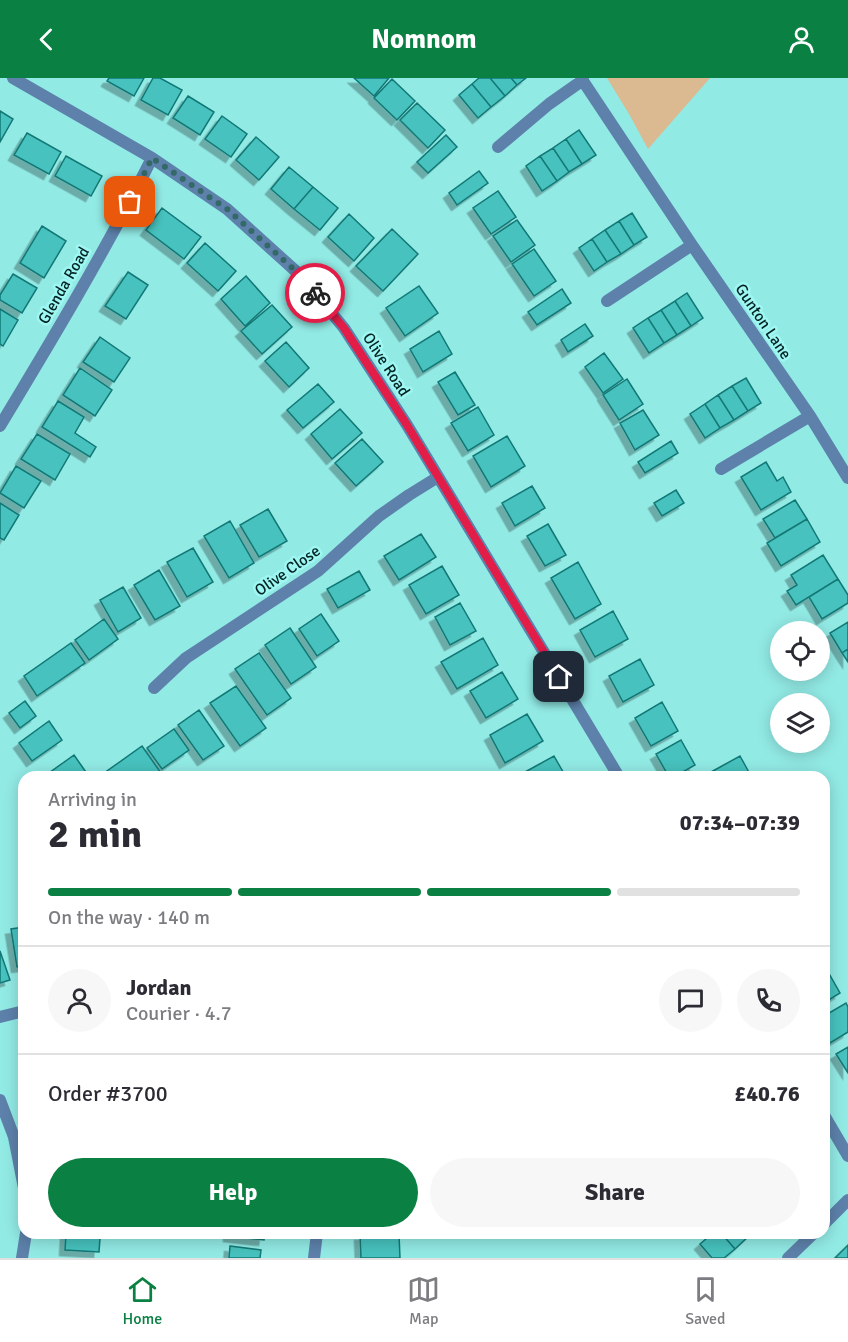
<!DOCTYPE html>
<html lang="en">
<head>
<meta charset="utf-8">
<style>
  :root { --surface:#fff; --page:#f7f7f7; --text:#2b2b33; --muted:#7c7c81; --line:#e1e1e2; --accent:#0b8043 }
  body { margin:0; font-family:Signika,sans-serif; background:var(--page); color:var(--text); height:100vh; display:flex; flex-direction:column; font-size:22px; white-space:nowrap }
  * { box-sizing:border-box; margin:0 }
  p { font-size:20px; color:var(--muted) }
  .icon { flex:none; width:33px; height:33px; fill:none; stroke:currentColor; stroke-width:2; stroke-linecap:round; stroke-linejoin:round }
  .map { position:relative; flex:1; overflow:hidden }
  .side { position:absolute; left:18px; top:693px; width:812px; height:468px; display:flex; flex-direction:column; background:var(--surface); border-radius:18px; box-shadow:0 3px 15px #0003 }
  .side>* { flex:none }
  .fabs { position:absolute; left:770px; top:543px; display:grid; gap:12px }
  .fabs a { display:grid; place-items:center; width:60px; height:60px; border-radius:50%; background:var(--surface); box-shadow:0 3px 15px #0003; font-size:30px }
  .pin { position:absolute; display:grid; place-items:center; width:51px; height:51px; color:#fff; margin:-26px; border-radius:12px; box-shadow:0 3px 9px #0006 }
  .courier { position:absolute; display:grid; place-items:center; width:60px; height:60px; margin:-30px; border:4px solid #e11d48; border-radius:50%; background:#fff; color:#222; box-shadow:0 2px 8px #0007 }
  .summary em { font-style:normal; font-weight:700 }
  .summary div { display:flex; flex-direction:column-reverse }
  .summary { display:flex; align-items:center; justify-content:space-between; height:102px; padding:0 30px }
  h1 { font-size:39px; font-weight:700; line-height:45px }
  .bar { display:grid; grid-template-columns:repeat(4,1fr); gap:9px 6px; align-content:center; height:72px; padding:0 30px }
  .bar i { height:8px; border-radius:4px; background:var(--line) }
  .bar .on { background:var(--accent) }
  .bar p { grid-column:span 4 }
  .line { display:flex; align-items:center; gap:15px; padding:0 30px; border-top:2px solid var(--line) }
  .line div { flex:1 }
  .round { display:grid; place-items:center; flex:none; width:63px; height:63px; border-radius:32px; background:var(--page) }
  .cta { display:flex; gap:12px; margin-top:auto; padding:12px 30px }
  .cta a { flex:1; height:69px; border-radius:36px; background:var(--accent); color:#fff; font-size:24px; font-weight:700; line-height:69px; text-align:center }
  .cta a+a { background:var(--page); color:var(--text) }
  header { display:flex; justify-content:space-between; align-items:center; height:78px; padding:0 30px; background:var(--accent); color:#fff; font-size:27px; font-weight:700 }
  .tabs { display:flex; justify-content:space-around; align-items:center; height:84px; border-top:2px solid var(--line); background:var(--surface); font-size:16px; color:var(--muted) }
  .tabs a { display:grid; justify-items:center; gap:3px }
  .tabs .on { color:var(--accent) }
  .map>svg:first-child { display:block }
</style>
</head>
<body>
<header><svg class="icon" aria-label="back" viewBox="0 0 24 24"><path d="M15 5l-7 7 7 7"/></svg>Nomnom<svg class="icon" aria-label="person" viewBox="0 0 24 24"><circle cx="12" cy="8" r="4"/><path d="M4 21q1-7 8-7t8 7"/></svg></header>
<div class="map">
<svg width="848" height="1180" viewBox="0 0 848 1180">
  <defs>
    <filter id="shadow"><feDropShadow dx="-5.5" dy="5.5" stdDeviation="0" flood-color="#0004"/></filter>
  </defs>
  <rect width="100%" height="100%" fill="#92eae5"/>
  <path fill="#dbb991" d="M607,0H710L648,71L629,36Z"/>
  <path fill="#47c2be" stroke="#127875" stroke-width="1.5" filter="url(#shadow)" d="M109,0H144L134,18L107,3Z
    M153,0H160L182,12L168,37L141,22Z
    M354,0H389L374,18Z
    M479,0H490L505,18L491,29L472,6Z
    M490,0H511L517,7L505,18Z
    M511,0H526L517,7Z
    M392,1L415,23L397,42L374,20Z
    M472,6L491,29L478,40L459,17Z
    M188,18L214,34L200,57L173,40Z
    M417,25L445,52L428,70L400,42Z
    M0,33L13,41L0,64Z
    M222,38L247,56L231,79L205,61Z
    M579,52L596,77L582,86L566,61Z
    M27,55L61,74L49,96L14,77Z
    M446,57L457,69L428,95L417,84Z
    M256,59L279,79L259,102L236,82Z
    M566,61L582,86L569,94L553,70Z
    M553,70L569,94L557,103L540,78Z
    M66,78L102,98L91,118L55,98Z
    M540,78L557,103L542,113L526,88Z
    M289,89L313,109L294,131L271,111Z
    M479,93L488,105L457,127L449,115Z
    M313,109L338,130L320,152L294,131Z
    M498,113L516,139L491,156L473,130Z
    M162,130L201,159L184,181L146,152Z
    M632,135L647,159L634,167L619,143Z
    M349,136L374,160L354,183L328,159Z
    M517,142L535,167L511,184L493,158Z
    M619,143L634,167L621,176L605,152Z
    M42,148L66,163L44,200L20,185Z
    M392,151L418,176L383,213L356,188Z
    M605,152L621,176L607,184L592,161Z
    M592,161L607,184L594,193L579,170Z
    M205,165L236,193L218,213L187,185Z
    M534,171L556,203L534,218L512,186Z
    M128,194L148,207L126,241L105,228Z
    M13,196L37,210L22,235L0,222V217Z
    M246,198L270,225L245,248L221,221Z
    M419,208L438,235L405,258L386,230Z
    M562,211L571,225L537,247L528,234Z
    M687,215L703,240L691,248L675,223Z
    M675,223L691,248L677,257L661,232Z
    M272,227L292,249L262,276L241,253Z
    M0,231L18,242L3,268L0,266Z
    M661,232L677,257L664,265L648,240Z
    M648,240L664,265L649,275L633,250Z
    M585,246L593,258L568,274L561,262Z
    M439,253L452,276L423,294L410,271Z
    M100,259L130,280L114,304L83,284Z
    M286,264L309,290L289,309L265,283Z
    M604,275L623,301L603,315L585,289Z
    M80,290L112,312L95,338L63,317Z
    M455,294L475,327L458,337L438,304Z
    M746,300L761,325L748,333L732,308Z
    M627,301L643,326L619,342L603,317Z
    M318,306L334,324L303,350L287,332Z
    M732,308L748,333L734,342L718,317Z
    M718,317L734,342L720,350L705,326Z
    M58,323L84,339L75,355L96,369L90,379L42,349Z
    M705,326L720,350L705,360L690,336Z
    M478,329L494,357L468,373L451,345Z
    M340,331L362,355L332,381L311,356Z
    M643,332L659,357L635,372L620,345Z
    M37,356L70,376L55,402L21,381Z
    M507,358L525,388L491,409L473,378Z
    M362,361L383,384L356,408L335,385Z
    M671,363L678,375L645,395L638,384Z
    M766,384L777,403L783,399L791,414L761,432L741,399Z
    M16,388L41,403L24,430L0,415Z
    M532,408L545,430L515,448L502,425Z
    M676,412L684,425L662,438L654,425Z
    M795,422L807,441L775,460L763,441Z
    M0,425L19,437L4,462L0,460Z
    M268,431L287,463L259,479L240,447Z
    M807,441L820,464L781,488L767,465Z
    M230,443L254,485L229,500L204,458Z
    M548,446L566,477L545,488L527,458Z
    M421,456L436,479L399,502L384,478Z
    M193,470L213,504L187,519L167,484Z
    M823,477L838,501L796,527L787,513L797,507L791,497Z
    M578,484L601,526L575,541L551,500Z
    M442,488L459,517L426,536L409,507Z
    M159,492L180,528L155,542L134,507Z
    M359,493L370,512L338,530L327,511Z
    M838,501L848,517V525L822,541L809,519Z
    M123,509L141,540L118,554L100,522Z
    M460,525L476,553L450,567L435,539Z
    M613,533L628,561L595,579L580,552Z
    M321,536L339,563L317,578L299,551Z
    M104,541L118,561L89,582L75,562Z
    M848,544V571L842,575L830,555Z
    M290,550L316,589L291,606L265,567Z
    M483,560L498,587L457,611L441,584Z
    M71,565L85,585L37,618L24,598Z
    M848,571V584L842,575Z
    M259,575L291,620L267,637L235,591Z
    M640,581L654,607L623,624L609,598Z
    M502,594L518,621L486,640L470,613Z
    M236,608L266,650L240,668L210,625Z
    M25,623L36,638L20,650L9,635Z
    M662,624L678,653L651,668L635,640Z
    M199,632L224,668L203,682L178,647Z
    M527,636L543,663L505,685L490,657Z
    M49,643L62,662L32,683L19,665Z
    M174,651L189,672L162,691L147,670Z
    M681,662L695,687L674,699H669L656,676Z
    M142,668L161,695L156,699H111L107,693Z
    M74,677L88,697L86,699H52L49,695Z
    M554,678L566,699H516Z
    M740,678L751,698L702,699Z
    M24,849V888L17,889L11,851Z
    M0,873L10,902L0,905Z
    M827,892L840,915L824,925V894Z
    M846,925L848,929V954L830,965L824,953V938Z
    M848,969V995L836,976Z
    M66,1155H90V1160H100L99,1174L65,1172Z
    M229,1155H265L264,1162L229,1158Z
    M713,1155H721L735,1171L724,1180H712L700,1166Z
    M721,1155H752L735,1171Z
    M399,1156L400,1180H361L360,1157Z
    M848,1167V1180H835Z
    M230,1168L261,1172L260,1180H229Z"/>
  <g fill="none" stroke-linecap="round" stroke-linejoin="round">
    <path stroke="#5d81aa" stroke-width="12" d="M13,0L152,80L227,131L299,196L344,250L407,347L619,699
      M581,0L692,167L810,338L848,400
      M498,69L549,26L583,2
      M607,223L692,167
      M0,348C53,260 106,172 152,80
      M721,391L810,338
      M154,610L186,580L318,493L379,438L409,417L438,399
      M0,939L24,933
      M0,1022L14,1059L24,1110
      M824,1037L848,1078
      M824,1146L848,1122
      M22,1180L26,1155
      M314,1180L317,1155
      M788,1180L814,1155"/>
  </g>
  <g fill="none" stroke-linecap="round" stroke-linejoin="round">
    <path stroke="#336966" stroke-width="6" stroke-dasharray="0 10.8" d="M130,124L152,80L227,131L299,196L315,215"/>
    <path stroke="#e11d48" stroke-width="8" d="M315,215L344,250L407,347L559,599"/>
  </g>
  <g text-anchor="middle" stroke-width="5" stroke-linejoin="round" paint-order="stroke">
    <g font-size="16" fill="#002322" stroke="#9ff7f3">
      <text transform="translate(63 207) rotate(-60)" y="6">Glenda Road</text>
      <text transform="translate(764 243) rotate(56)" y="6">Gunton Lane</text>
      <text transform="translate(387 286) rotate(57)" y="6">Olive Road</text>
      <text transform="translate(287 492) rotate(-35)" y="6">Olive Close</text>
    </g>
  </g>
</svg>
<div class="fabs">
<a><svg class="icon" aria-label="locate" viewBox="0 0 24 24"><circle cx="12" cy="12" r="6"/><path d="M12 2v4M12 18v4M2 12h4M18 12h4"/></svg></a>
<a><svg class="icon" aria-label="layers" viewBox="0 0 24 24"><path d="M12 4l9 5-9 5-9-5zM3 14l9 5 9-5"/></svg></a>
</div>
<div class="pin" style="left:130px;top:124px;background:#ea580c"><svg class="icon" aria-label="bag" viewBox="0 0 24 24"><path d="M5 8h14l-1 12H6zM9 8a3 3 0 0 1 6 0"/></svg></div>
<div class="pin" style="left:559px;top:599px;background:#1f2937"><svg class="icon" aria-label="home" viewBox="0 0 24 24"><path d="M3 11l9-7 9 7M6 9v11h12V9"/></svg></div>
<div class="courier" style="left:315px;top:215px"><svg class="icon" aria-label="bike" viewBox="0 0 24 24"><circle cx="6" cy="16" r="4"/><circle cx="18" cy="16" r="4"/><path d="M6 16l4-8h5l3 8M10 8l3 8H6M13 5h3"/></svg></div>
<section class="side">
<div class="summary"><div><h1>2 min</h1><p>Arriving in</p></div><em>07:34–07:39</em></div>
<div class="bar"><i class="on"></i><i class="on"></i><i class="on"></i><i></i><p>On the way · 140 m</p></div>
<div class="line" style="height:108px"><a class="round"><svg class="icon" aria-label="person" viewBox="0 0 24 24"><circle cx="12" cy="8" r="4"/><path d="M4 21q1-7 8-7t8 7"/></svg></a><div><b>Jordan</b><p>Courier · 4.7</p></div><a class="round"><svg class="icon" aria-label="chat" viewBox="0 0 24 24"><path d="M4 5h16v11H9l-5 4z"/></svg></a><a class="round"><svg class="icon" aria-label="phone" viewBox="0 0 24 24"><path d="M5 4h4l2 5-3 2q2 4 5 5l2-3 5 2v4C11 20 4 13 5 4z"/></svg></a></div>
<div class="line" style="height:78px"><div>Order #3700</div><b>£40.76</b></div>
<div class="cta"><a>Help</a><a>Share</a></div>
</section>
</div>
<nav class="tabs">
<a class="on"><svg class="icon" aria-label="home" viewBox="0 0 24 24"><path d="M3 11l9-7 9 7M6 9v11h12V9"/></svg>Home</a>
<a><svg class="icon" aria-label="map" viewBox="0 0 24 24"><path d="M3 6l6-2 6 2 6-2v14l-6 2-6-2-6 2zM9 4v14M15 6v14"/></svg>Map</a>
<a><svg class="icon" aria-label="saved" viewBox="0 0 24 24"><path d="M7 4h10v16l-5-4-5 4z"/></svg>Saved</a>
</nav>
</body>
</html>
